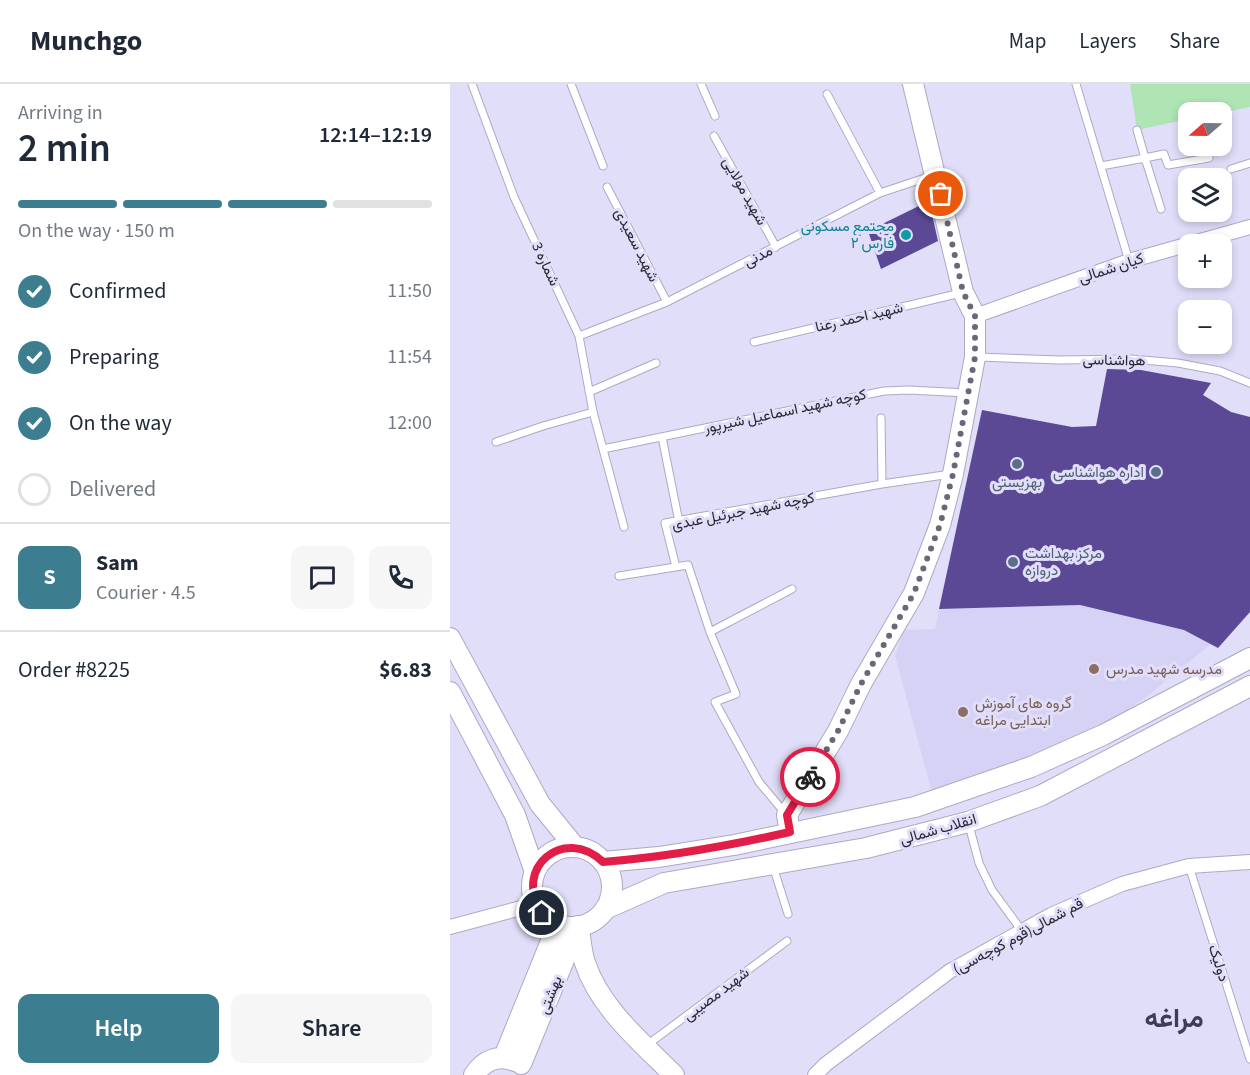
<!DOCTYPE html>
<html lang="en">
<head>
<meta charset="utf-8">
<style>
  :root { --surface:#fff; --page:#f6f6f7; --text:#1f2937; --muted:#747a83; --line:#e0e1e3; --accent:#3c7e8f }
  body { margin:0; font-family:"Source Sans 3",Vazirmatn,sans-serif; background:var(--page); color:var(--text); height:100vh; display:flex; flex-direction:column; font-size:22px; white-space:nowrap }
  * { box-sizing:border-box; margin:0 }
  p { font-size:20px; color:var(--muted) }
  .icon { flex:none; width:33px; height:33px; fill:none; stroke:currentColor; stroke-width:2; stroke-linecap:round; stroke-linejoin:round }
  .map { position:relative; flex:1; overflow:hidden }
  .sheet { display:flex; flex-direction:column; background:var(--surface); width:450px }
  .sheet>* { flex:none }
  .needle { width:39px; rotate:250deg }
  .buttons { position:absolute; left:728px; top:18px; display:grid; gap:12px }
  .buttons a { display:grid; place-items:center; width:54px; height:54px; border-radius:12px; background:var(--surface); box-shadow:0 3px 9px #0003; font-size:30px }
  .pin { position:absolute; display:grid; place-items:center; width:51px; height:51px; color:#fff; margin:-26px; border:3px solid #fff; border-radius:50%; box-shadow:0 2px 6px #0007 }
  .courier { position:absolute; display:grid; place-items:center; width:60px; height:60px; margin:-30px; border:4px solid #e11d48; border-radius:50%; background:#fff; color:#222; box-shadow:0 2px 8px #0007 }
  .headline em { font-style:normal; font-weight:600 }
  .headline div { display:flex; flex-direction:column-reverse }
  .headline { display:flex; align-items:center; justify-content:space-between; height:102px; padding:0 18px }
  h1 { font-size:39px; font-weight:600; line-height:45px }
  .bar { display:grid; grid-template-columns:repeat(4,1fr); gap:9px 6px; align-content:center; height:72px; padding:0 18px }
  .bar i { height:8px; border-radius:4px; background:var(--line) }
  .bar .selected { background:var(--accent) }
  .bar p { grid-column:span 4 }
  .line { display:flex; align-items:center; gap:15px; padding:0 18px; border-top:2px solid var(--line) }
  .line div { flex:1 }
  .round { display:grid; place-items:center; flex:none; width:63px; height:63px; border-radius:12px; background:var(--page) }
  ol { padding:0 18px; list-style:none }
  li { display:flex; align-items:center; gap:18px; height:66px }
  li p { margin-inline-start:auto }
  li .icon { padding:6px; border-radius:50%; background:var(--accent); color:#fff; stroke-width:4 }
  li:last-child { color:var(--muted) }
  li i { width:33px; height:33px; border:3px solid var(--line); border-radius:50% }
  .action { display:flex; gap:12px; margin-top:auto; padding:12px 18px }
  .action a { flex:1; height:69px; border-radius:12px; background:var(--accent); color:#fff; font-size:24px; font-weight:600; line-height:69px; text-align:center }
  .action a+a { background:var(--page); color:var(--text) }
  header { display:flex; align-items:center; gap:36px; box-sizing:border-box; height:84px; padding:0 30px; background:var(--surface); border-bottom:2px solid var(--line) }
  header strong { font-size:28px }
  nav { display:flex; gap:33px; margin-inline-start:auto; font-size:21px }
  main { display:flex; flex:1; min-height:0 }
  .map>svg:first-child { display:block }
</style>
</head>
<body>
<header>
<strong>Munchgo</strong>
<nav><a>Map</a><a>Layers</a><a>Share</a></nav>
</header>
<main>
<section class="sheet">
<div class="headline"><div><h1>2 min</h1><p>Arriving in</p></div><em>12:14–12:19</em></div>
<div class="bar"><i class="selected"></i><i class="selected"></i><i class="selected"></i><i></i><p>On the way · 150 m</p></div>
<ol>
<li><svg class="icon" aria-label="check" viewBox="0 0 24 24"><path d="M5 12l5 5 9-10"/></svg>Confirmed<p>11:50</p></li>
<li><svg class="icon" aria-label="check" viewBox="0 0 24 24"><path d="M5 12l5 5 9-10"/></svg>Preparing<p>11:54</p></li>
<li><svg class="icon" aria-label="check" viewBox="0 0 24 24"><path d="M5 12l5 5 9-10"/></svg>On the way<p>12:00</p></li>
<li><i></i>Delivered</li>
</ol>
<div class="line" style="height:108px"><b class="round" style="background:var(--accent);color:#fff">S</b><div><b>Sam</b><p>Courier · 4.5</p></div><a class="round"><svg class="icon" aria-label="chat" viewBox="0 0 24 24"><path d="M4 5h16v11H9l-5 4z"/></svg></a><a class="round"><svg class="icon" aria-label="phone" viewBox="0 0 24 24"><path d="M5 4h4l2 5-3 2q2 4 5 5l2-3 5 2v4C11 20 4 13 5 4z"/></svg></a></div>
<div class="line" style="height:78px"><div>Order #8225</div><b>$6.83</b></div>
<div class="action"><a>Help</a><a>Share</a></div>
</section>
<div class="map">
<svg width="800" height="991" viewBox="0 0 800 991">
  <rect width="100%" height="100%" fill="#e1defa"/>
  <path fill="#d6d2f5" d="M630,521L734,546L761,560L701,609L654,644L484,716L445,572L454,546L485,545L489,525Z"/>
  <path fill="#afe4b4" d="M680,0H800V23L771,29L738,28V35L687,46Z"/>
  <path fill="#5b4995" d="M479,117L488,157L431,185L418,147Z
    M657,285L691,286L761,299L753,311L781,328L800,333V528L768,564L734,546L630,521L489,525L532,326L622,343L646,342Z"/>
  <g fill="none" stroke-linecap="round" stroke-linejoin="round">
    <g stroke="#ada9c4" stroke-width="9">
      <path id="lane" d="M22,0L64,113L129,252L143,328L174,443
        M121,0L153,82
        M251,0L265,32
        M626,0L679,177
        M377,10L430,109
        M264,52L326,163
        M651,82L695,74L687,46
        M781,85L800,79
        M157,103L217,218
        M711,125L695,74L714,70L718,81L759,74
        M129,252L217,218L430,109L484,91
        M304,258L511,209
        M528,273L610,276L681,275L728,279L770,287L800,299
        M139,308L206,279
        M431,334L432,400
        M212,353L229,438
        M46,358L93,342L143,328
        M153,365L434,307L459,306L517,309
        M226,483L215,439L432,400L501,390
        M169,492L238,481L260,548L286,610L265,618L309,698L335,729
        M260,548L342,505
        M519,741L529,779L542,806L572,847
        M323,782L338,830
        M739,782L800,975
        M197,961L337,857"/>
    </g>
    <g stroke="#ada9c4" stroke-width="16">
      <path id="street" d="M525,232L679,177L800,143
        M0,843L86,820
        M365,991L376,980L500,887L601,831L672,800L739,782L800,778"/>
    </g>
    <g stroke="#ada9c4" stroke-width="22">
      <path id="secondary" d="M0,554L90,720L125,763
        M0,608L65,731L85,788
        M340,748L337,731L388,647L411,600L464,509L490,441L503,390L525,273V232L513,208L463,0
        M82 803a40 40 0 1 1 80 0a40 40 0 1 1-80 0Z
        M153,778L209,773L284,761L465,723L581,683L653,651L800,574
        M155,825L214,799L416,764L518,738L590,712L800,602
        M128,842C131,854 131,867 135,879C150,924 191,958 224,991
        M54,973L108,840
        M71,980L128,842
        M24,991C34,976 48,970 65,977"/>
    </g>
    <use href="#lane" stroke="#fff" stroke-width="7"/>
    <use href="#street" stroke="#fff" stroke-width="14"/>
    <use href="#secondary" stroke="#fff" stroke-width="20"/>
  </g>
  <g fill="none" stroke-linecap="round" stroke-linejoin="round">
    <path stroke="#696778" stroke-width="6" stroke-dasharray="0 10.8" d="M360,693L388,647L411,600L464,509L490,441L503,390L525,273V232L513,208L491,110"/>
    <path stroke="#e11d48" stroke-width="8" d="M92,829C62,784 114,741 153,778C217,773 278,762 340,748L337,731L360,693"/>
  </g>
  <circle fill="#0f9aa8" stroke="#e1defa" stroke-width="2" cx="456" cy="151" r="6"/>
  <g fill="#5c6f8a" stroke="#e1defa" stroke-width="2">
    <circle cx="567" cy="380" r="6"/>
    <circle cx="706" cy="388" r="6"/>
    <circle cx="563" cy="478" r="6"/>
  </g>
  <g fill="#8d6e63" stroke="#e1defa" stroke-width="2">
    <circle cx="644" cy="585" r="6"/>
    <circle cx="513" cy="628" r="6"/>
  </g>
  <g text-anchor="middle" stroke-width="6" stroke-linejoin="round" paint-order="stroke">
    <g font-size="15" fill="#292732" stroke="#e1defa">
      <text transform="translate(295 107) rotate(61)" y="5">شهید مولایی</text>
      <text transform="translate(187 161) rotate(63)" y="5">شهید سعیدی</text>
      <text transform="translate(308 172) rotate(-27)" y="5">مدنی</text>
      <text transform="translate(96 180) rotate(65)" y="5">شماره 3</text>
      <text transform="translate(661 184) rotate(-18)" y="5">کیان شمالی</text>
      <text transform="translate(409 233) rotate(-13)" y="5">شهید احمد رعنا</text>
      <text transform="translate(664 276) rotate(1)" y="5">هواشناسی</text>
      <text transform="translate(335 327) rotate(-12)" y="5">کوچه شهید اسماعیل شیرپور</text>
      <text transform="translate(293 427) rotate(-11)" y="5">کوچه شهید جبرئیل عبدی</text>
      <text transform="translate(488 745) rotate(-16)" y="5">انقلاب شمالی</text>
      <text transform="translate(568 852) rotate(-28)" y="5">قم شمالی(قوم کوچه‌سی)</text>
      <text transform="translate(769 879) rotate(72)" y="5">دولیک</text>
      <text transform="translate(266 910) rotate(-37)" y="5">شهید مصیبی</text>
      <text transform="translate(100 911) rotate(-68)" y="5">بهشتی</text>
    </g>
    <g font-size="15" fill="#0d838f" stroke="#e1defa" text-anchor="end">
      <text x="444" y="147">مجتمع مسکونی<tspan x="444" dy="17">فارس ۲</tspan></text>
    </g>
    <g font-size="15" fill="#4e5e75" stroke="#e1defa" text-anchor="end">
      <text x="694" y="393">اداره هواشناسی</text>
      <text x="567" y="403" text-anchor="middle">بهزیستی</text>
      <text x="575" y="474" text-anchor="start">مرکز بهداشت<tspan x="575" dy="17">دروازه</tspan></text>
    </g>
    <g font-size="15" fill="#785e54" stroke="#e1defa" text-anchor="start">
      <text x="656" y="590">مدرسه شهید مدرس</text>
      <text x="525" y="624">گروه های آموزش<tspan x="525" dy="17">ابتدایی مراغه</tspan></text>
    </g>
    <g font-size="27" font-weight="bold" fill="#403c53" stroke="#e1defa">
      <text x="724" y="943">مراغه</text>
    </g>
  </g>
</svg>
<div class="buttons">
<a><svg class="needle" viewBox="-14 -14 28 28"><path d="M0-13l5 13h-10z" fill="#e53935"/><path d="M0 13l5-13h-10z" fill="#747a83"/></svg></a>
<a><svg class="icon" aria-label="layers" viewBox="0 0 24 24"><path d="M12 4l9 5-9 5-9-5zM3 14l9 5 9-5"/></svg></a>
<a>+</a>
<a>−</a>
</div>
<div class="pin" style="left:491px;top:110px;background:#ea580c"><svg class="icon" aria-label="bag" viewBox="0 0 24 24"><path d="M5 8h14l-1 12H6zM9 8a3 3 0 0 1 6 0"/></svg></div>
<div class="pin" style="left:92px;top:829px;background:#1f2937"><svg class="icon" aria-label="home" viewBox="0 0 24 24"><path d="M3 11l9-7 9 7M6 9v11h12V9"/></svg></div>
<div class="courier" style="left:360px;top:693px"><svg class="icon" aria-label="bike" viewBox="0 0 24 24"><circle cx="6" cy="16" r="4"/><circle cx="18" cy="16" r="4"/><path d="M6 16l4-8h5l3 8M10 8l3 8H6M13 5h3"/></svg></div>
</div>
</main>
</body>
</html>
